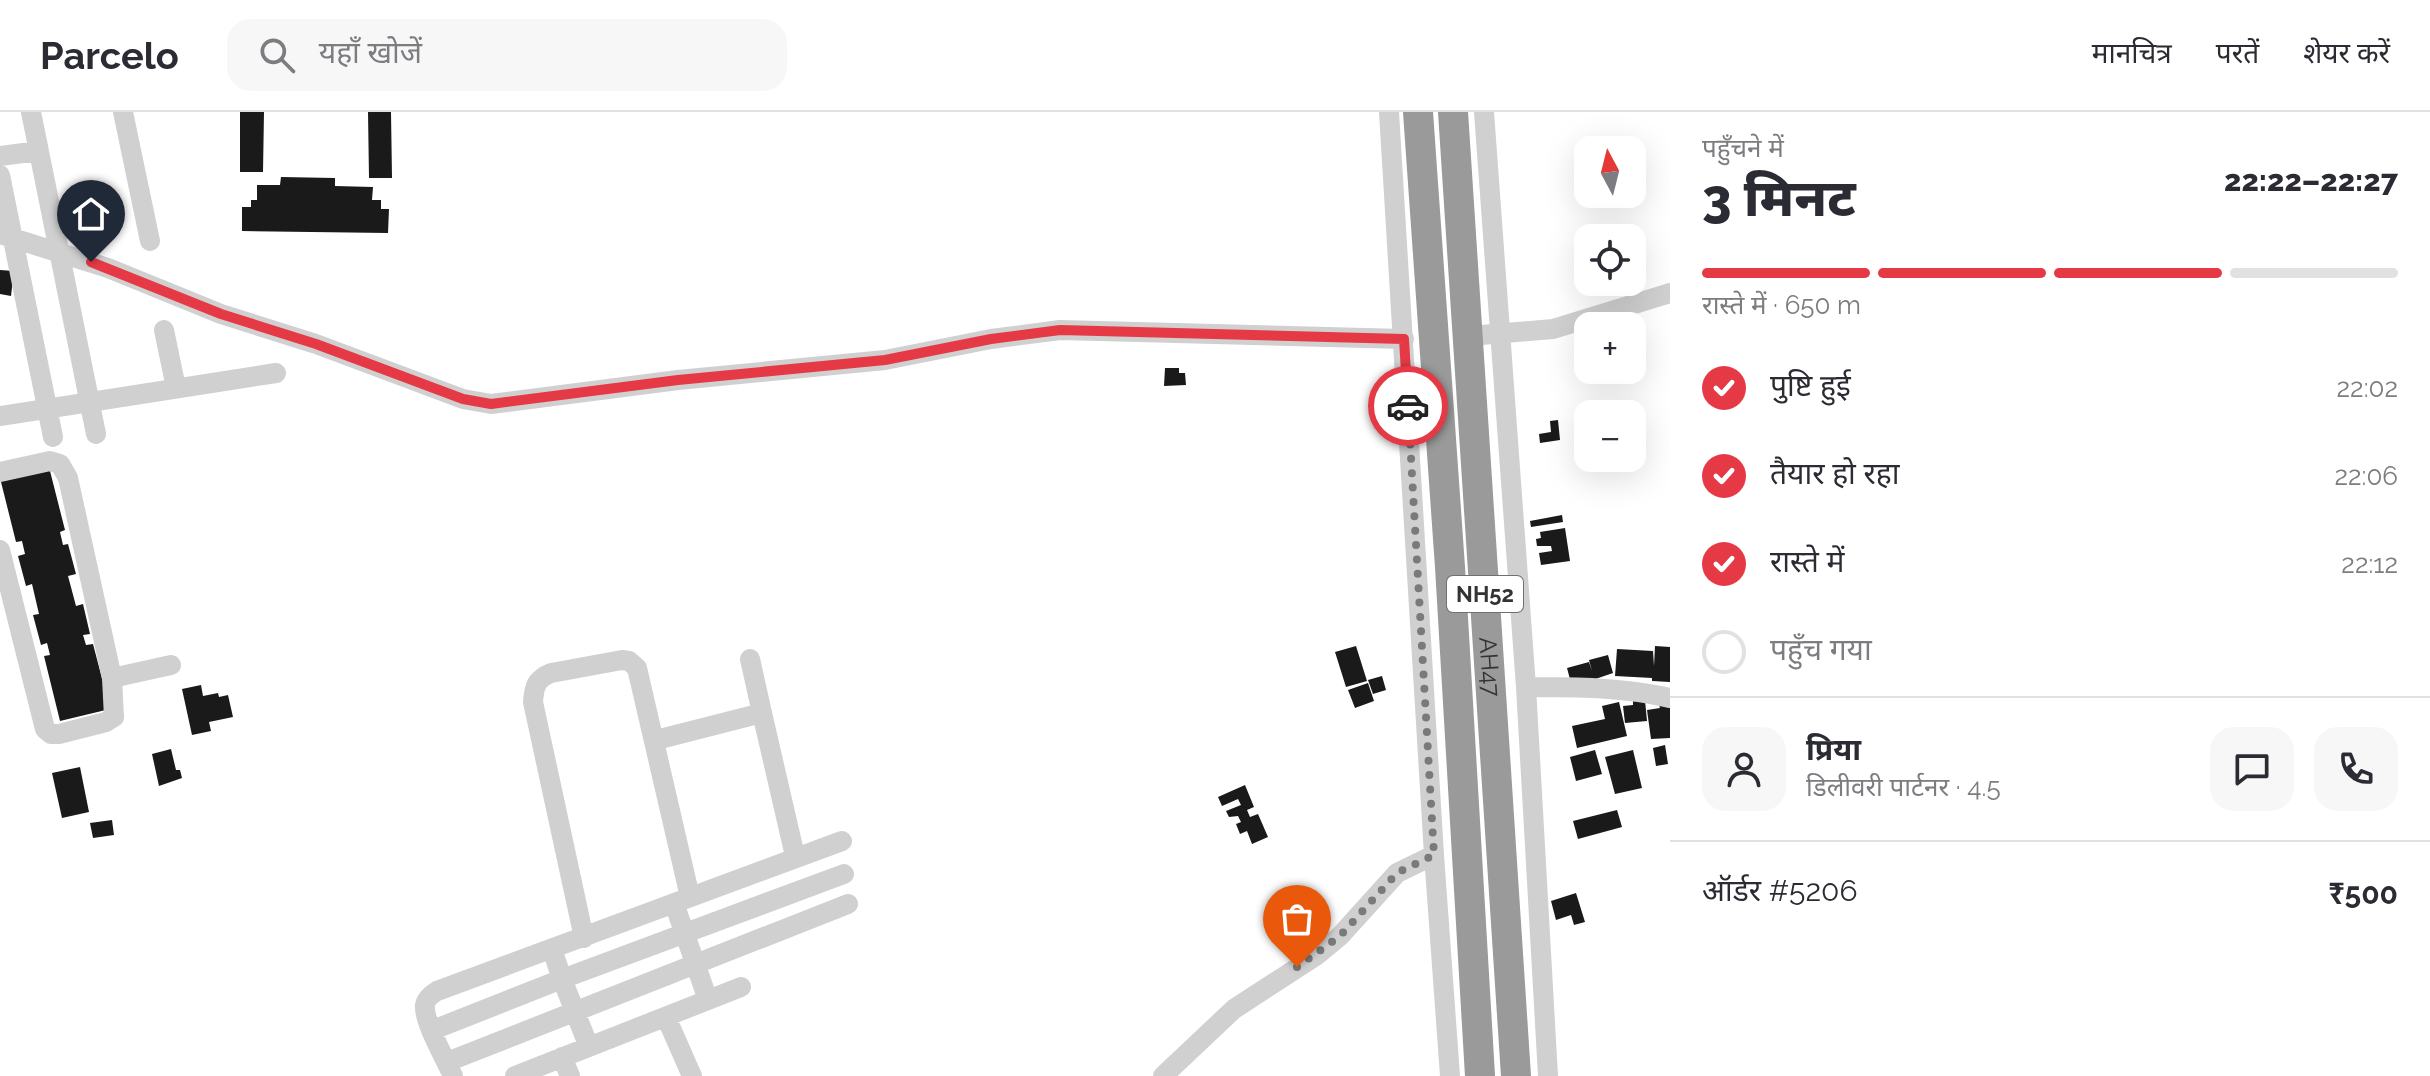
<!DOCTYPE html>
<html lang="hi">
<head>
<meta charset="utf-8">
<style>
  :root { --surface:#fff; --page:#f7f7f7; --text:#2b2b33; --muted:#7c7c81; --line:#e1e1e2; --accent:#e63946 }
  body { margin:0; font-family:Raleway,"Noto Sans Devanagari",sans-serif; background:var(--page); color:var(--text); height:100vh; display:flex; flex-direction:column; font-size:30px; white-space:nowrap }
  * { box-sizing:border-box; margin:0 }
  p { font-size:26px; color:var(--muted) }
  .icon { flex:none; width:44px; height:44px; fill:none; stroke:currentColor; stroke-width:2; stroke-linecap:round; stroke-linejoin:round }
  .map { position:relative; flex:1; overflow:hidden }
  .side { display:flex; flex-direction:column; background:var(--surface); width:760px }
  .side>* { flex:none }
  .needle { width:52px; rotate:353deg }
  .controls { position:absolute; left:1574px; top:24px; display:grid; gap:16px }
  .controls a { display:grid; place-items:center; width:72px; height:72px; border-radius:16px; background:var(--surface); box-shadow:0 8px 32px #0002; font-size:40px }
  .pin { position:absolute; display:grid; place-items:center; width:68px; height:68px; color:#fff; margin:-82px -34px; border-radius:50% 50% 50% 0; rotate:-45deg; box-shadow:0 0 8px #0007 }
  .pin .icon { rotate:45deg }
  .courier { position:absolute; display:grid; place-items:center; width:80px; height:80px; margin:-40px; border:6px solid #e63946; border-radius:50%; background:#fff; color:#222; box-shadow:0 2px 10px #0007 }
  .overview em { font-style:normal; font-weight:800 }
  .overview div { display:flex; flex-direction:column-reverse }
  .overview { display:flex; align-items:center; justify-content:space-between; height:136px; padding:0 32px }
  h1 { font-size:52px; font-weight:800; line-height:60px }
  .bar { display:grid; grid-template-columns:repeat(4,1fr); gap:12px 8px; align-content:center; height:96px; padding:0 32px }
  .bar i { height:10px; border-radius:6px; background:var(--line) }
  .bar .on { background:var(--accent) }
  .bar p { grid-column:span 4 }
  .line { display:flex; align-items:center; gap:20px; padding:0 32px; border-top:2px solid var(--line) }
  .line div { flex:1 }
  .round { display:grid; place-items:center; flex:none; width:84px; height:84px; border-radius:24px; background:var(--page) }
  ol { padding:0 32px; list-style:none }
  li { display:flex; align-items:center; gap:24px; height:88px }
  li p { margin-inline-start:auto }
  li .icon { padding:8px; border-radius:50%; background:var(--accent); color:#fff; stroke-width:4 }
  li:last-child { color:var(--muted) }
  li i { width:44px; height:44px; border:4px solid var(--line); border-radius:50% }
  header { display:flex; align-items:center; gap:48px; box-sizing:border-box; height:112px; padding:0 40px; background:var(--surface); border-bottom:2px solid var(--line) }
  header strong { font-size:38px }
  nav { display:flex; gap:44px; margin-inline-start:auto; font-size:28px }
  .search { width:560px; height:72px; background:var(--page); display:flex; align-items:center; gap:20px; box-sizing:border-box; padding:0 28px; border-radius:24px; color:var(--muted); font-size:30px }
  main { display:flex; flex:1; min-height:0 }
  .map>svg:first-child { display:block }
</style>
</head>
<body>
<header>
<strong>Parcelo</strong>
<div class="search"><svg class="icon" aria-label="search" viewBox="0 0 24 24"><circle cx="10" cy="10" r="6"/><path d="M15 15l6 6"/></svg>यहाँ खोजें</div>
<nav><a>मानचित्र</a><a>परतें</a><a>शेयर करें</a></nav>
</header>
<main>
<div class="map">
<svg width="1670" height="964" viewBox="0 0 1670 964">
  <rect width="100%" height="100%" fill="#fff"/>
  <path fill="#1a1a1a" d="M240,0H264L263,60H240Z
    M368,0H391L392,66H369Z
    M281,65L335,66V74L373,75L372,88H381V97H389L388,121L242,119V95H251V88H257V73H280Z
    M0,158L14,159L11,184L0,182Z
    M1165,256H1179V261H1185L1186,273L1164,274Z
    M1558,308L1560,328L1540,331L1539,322L1551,320L1550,309Z
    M49,355L65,418L60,420L63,433L68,432L76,462L68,464L76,494L83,492L90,522L83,523L86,533L93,532L110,597L60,609L44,544L50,543L47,531L41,533L33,503L39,502L32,472L26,474L18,444L25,442L22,429L16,430L0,366Z
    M1562,403L1563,410L1531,415L1530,409Z
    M1565,416L1570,449L1541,453L1539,441L1552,439L1551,434H1537L1536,427L1541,426L1540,420Z
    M1356,534L1367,569L1346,575L1335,540Z
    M1655,534L1670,535V570L1652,569V566L1615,564L1617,537L1653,539L1654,554Z
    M1608,543L1613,561L1572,575L1567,556L1589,550L1592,559L1589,548Z
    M1382,564L1386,578L1373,582L1368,568Z
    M1368,571L1374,589L1355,596L1348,578Z
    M201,573L203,584L218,581L219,585L228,583L233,605L209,610L211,619L192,623L182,577Z
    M1645,588L1647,609L1625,611L1623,594L1633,593V589Z
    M1619,590L1627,624L1577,636L1572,614L1605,607L1602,594Z
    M1659,593L1670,596V626L1651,627L1647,598L1660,596Z
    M1665,633L1668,652L1656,654L1653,636Z
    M171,637L176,658H180L182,666L159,674L152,642Z
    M1595,638L1602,662L1576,669L1570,645Z
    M1633,638L1642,676L1615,682L1605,645Z
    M80,655L89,700L62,706L52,661Z
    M1245,673L1254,695L1247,698L1250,705L1258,702L1268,725L1252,732L1247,719L1240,722L1236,712L1241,710L1238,704L1229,705L1226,699L1241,693L1238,687L1222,694L1218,685Z
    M1617,698L1622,715L1578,727L1573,709Z
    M112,708L114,723L93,726L90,711Z
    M1576,781L1585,810L1574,813L1571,803L1556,808L1551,789Z"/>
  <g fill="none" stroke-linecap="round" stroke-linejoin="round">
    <path stroke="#d0d0d0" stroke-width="20" d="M31,0L96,322
      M123,0L150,129
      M1389,0L1434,743L1450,964
      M1484,0L1526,575L1548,964
      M0,44L38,39
      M0,63L53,325
      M0,122L108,156L221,202L316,232L463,287L491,292L678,268L885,248L991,227L1060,218L1404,227
      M164,218L176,276
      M1469,224L1553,217L1670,181
      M0,304L276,261
      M0,360L50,349L60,352L68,366L112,566L114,605L106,610L59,622H51L45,617L0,438
      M750,547L762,601
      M112,566L171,553
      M1526,575C1575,575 1622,575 1670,586
      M656,628L762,601L795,744
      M674,791L708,888
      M584,826L533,590C534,575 536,567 551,561L622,548L629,549L637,556L690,785
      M666,905L692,964
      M433,918L562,867L552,837
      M589,935L562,867L844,762
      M562,945L570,964
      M447,950L848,792
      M453,964C446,948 423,909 425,893C426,886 432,882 437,879L842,729
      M515,964L741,875
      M1163,964L1234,897L1317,843L1340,824L1397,761L1434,743"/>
    <g stroke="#9a9a9a" stroke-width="30">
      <path d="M1418,0L1450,455L1480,964"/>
      <path id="s1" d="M1453,0L1516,964"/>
    </g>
  </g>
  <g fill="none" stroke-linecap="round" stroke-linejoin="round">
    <path stroke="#7a7a7a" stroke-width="8" stroke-dasharray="0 14.4" d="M1297,855L1340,824L1397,761L1434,743L1408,294"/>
    <path stroke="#e63946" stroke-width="10" d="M91,150L221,202L316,232L463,287L491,292L678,268L885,248L991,227L1060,218L1404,227L1408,294"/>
  </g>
  <g text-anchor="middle" stroke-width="8" stroke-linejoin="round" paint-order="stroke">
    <rect fill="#fff" stroke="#707070" stroke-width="2" x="1447" y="464" width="76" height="36" rx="6"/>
    <g font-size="22" font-weight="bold" fill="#333">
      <text x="1485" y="490">NH52</text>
    </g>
    <g font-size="24" fill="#333" stroke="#fff">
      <text dy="8" stroke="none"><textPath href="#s1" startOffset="556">AH47</textPath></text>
    </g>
  </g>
</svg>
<div class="controls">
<a><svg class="needle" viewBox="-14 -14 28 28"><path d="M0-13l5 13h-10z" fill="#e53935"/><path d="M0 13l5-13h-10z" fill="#7c7c81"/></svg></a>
<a><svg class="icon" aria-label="locate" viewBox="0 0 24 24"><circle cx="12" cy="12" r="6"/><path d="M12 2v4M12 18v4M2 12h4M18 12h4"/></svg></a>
<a>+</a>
<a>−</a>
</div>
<div class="pin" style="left:1297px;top:855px;background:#ea580c"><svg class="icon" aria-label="bag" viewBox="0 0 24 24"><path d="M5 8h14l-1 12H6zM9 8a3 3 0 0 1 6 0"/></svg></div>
<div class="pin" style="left:91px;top:150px;background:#1f2937"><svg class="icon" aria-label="home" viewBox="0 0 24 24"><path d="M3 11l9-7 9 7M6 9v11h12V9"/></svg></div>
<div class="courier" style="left:1408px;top:294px"><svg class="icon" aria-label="car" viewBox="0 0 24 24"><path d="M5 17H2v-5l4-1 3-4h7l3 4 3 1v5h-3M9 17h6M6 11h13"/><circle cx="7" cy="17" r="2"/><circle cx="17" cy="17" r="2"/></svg></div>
</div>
<section class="side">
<div class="overview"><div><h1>3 मिनट</h1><p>पहुँचने में</p></div><em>22:22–22:27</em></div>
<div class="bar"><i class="on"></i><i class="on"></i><i class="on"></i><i></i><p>रास्ते में · 650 m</p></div>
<ol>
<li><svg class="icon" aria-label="check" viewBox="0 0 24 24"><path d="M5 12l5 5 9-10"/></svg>पुष्टि हुई<p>22:02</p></li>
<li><svg class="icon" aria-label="check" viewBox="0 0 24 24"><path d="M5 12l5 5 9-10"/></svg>तैयार हो रहा<p>22:06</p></li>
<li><svg class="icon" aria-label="check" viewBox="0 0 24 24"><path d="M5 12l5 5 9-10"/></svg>रास्ते में<p>22:12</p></li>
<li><i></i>पहुँच गया</li>
</ol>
<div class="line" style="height:144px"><a class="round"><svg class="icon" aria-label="person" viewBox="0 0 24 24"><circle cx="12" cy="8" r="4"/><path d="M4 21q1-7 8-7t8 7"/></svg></a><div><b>प्रिया</b><p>डिलीवरी पार्टनर · 4.5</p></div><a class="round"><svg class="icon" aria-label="chat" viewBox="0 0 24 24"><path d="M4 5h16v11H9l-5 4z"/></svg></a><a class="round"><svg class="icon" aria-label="phone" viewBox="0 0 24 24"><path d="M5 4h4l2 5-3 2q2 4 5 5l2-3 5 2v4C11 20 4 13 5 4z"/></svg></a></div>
<div class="line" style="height:104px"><div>ऑर्डर #5206</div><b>₹500</b></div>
</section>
</main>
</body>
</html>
